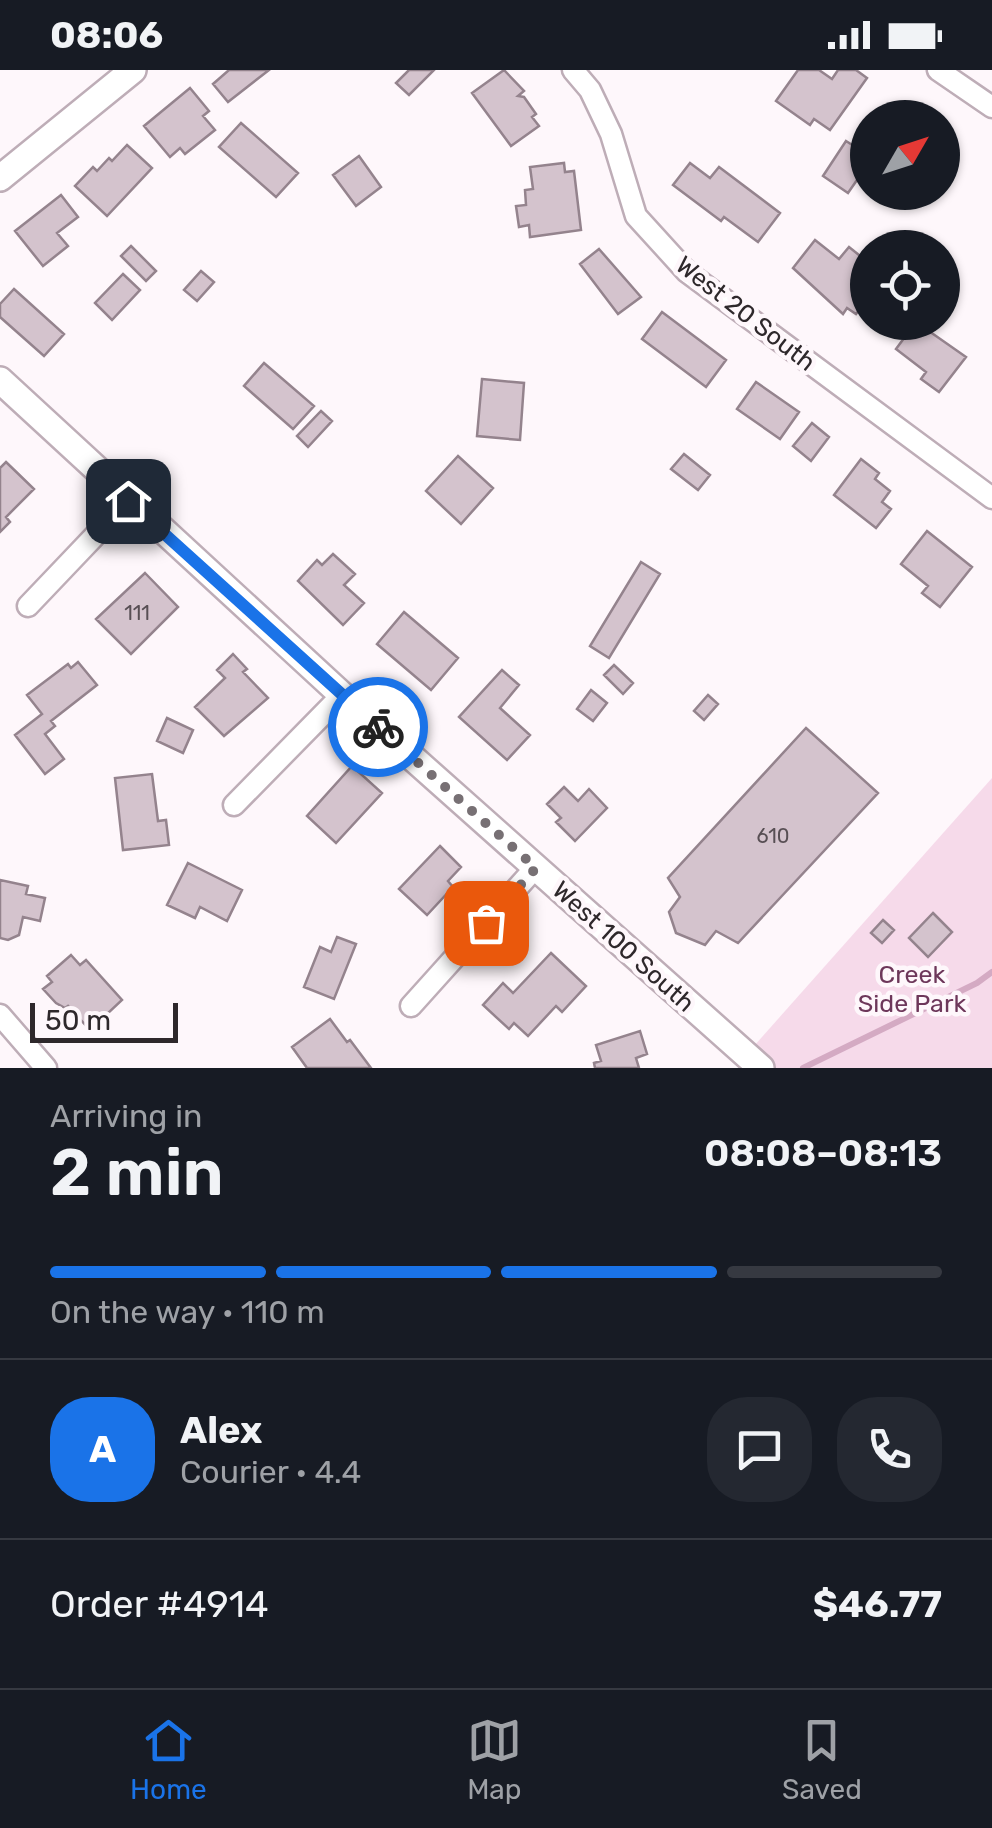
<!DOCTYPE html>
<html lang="en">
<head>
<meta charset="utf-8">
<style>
  :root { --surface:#171b24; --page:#242831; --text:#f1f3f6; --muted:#9ea1a6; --line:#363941; --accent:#1a73e8 }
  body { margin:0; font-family:Rubik,sans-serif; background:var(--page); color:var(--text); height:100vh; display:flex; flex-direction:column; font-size:38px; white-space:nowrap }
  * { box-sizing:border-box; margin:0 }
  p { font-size:32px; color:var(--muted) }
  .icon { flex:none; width:55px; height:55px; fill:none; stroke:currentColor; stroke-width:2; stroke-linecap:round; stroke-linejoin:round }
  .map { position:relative; height:998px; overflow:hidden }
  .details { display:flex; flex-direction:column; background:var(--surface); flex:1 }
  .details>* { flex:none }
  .needle { width:65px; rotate:51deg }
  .controls { position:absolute; left:850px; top:30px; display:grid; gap:20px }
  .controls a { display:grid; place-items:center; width:110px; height:110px; border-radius:50%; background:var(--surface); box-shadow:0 2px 8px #0004; font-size:50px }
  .scale { position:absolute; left:30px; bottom:25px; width:148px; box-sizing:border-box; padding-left:10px; border:5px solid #2e282b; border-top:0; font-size:28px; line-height:35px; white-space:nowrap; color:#2e282b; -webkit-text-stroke:8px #fef7fb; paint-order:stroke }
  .pin { position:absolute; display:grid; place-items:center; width:85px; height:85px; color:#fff; margin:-42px; border-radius:20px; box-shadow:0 5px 15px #0006 }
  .courier { position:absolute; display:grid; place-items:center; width:100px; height:100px; margin:-50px; border:8px solid #1a73e8; border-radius:50%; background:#fff; color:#222; box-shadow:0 2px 12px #0007 }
  .overview em { font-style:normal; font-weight:600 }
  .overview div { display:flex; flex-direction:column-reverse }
  .overview { display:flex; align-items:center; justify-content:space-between; height:170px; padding:0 50px }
  h1 { font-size:65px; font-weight:600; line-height:75px }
  .bar { display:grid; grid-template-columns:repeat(4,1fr); gap:15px 10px; align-content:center; height:120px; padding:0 50px }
  .bar i { height:12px; border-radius:8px; background:var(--line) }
  .bar .on { background:var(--accent) }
  .bar p { grid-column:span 4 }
  .line { display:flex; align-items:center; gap:25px; padding:0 50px; border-top:2px solid var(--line) }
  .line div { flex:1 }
  .round { display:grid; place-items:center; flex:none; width:105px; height:105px; border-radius:40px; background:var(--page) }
  .status { display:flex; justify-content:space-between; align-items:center; height:70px; padding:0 50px; background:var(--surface); direction:ltr }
  .status svg { height:28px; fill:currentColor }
  .tabs { display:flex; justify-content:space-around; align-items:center; height:140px; border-top:2px solid var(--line); background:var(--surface); font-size:28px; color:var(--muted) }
  .tabs a { display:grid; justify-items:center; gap:5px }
  .tabs .on { color:var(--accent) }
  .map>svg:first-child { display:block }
</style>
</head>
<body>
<div class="status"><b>08:06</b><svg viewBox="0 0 49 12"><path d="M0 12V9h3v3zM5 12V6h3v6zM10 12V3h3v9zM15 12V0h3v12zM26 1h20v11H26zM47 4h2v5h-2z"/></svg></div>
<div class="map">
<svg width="992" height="998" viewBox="0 0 992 998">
  <rect width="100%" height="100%" fill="#fef7fb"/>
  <path fill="#f6daea" d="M992,708V998H761L746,985Z"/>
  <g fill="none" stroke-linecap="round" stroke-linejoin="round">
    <path stroke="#d4aac3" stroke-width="6" d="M803,998L977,913L992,902"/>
  </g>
  <path fill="#d4c3cd" stroke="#94838d" stroke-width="2.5" d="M229,0H269L228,32L213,14Z
    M409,0H434L409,25L396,13Z
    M504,0L524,21L518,26L524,27L536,44L532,47L539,56L511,76L472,23Z
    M798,0H819L832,9L838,0H856L867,8L830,60L814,49L810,55L776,31Z
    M190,18L209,41L203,46L215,60L185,84L180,78L170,87L144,56Z
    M241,53L298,103L276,127L219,77Z
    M846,71L868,85V94L848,123L823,106Z
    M942,72L958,83L942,105Z
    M127,75L152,98L107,146L75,116L93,97L97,101L109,88L112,91Z
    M359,86L381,117L356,136L333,105Z
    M564,93L565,102L574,101L581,160L530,167L529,155L519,157L516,136L526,135L525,120L533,119L530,97Z
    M690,93L710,108L719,97L780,143L758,172L724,147L721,151L673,115Z
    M61,125L78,147L57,163L68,176L43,196L15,161Z
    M815,170L839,189L849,177L864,189L856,199L868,208V229L856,244L847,238L843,244L793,198Z
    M131,176L156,201L146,211L121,186Z
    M599,179L641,227L618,244L580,194Z
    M201,201L214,212L197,231L184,220Z
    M123,204L140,220L112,250L95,233Z
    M14,219L64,264L44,286L0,247V234Z
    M662,242L726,290L706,317L642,269Z
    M916,252L966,287L939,322L921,309L926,302L896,279Z
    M264,293L314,336L293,359L244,316Z
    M482,309L524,313L520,370L477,366Z
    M756,312L799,342L780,369L737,339Z
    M321,341L332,351L308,377L297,366Z
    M812,353L829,367L811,391L793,376Z
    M684,384L710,405L698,420L671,399Z
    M458,386L493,418L461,454L426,421Z
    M861,389L879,403L875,409L890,421L882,432L891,439L876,458L834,425Z
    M6,392L34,419L6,447L10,452L0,462V398Z
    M927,461L972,497L940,537L922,523L928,516L901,494Z
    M333,484L355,504L344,515L364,533L343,555L298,511L317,490L322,495Z
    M641,492L660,504L609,588L590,576Z
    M145,503L178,537L131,584L96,549Z
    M404,542L458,588L431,620L377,574Z
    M233,584L247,599L243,602L268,628L224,666L195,637L225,608L217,600Z
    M78,592L97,615L51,651L55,656L45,664L64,689L45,704L15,665L42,644L27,625L68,594L71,598Z
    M614,595L633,613L623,624L604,605Z
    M502,600L519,615L500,638L530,665L507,690L459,647Z
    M591,620L607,633L593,651L577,639Z
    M708,625L718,634L704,650L694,641Z
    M167,648L193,660L183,683L157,671Z
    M806,658L878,723L738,873L716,861L705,875L676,863L669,842L680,827L668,808Z
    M352,696L382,723L336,773L307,746Z
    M152,704L158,751L166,750L169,775L123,780L115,708Z
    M564,717L578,731L589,719L607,738L575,771L556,752L561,748L547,734Z
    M440,776L461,797L448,811L453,817L427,845L399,819Z
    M188,793L242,820L227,851L200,837L195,848L167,835Z
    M0,810L28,816L26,824L45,828L40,851L23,847L19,865L8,870L0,868Z
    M933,843L952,862L928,887L909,868Z
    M883,850L894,860L882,873L871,863Z
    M337,867L356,874L334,929L304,917L320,877L331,882Z
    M551,883L586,916L562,942L556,936L528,966L514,953L509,959L483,935L503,913L513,923Z
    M71,885L80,895L86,890L122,930L90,960L68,936L65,938L56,933L43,919L52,912L47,906Z
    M330,949L347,972L350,970L371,998H307L292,977Z
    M640,961L647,984L636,988L639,998H595L594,993L601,991L596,975Z"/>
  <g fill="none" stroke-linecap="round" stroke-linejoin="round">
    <g stroke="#beadb7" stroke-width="25">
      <path id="minor" d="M573,0L590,20L611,64L636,146L687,202L992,428
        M938,0L992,37
        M28,536L128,431
        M234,735L342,625
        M411,936L536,797
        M0,945L46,998"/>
    </g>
    <g stroke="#beadb7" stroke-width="30">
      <path id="tertiary" d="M0,108L133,0
        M0,310L342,625L761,998"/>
    </g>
    <use href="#minor" stroke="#fff" stroke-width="20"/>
    <use href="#tertiary" stroke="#fff" stroke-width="25"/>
  </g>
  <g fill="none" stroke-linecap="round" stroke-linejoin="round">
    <path stroke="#777074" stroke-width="10" stroke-dasharray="0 18" d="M378,657L536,798L486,853"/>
    <path stroke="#1a73e8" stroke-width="12" d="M128,431L378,657"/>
  </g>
  <g text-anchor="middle" stroke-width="9" stroke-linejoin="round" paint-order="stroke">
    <g font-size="20" fill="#584f54">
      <text x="137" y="550">111</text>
      <text x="773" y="773">610</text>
    </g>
    <g font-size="25" fill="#2e282b" stroke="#fef7fb">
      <text transform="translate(746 243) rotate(38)" y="9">West 20 South</text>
      <text transform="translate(624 876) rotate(42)" y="9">West 100 South</text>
    </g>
    <g font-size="25" fill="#6d375a" stroke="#fef7fb">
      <text x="912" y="913">Creek<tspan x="912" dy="29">Side Park</tspan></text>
    </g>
  </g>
</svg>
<div class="controls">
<a><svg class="needle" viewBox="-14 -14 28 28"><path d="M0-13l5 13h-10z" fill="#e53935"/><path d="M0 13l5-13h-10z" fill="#9ea1a6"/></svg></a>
<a><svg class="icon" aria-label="locate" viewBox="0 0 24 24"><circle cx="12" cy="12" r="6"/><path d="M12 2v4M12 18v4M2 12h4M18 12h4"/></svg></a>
</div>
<div class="scale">50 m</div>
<div class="pin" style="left:486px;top:853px;background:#ea580c"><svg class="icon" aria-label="bag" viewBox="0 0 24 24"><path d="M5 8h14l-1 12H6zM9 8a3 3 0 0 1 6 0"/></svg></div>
<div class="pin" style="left:128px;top:431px;background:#1f2937"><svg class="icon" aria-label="home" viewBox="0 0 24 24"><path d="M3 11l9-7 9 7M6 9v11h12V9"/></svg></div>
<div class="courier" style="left:378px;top:657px"><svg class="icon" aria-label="bike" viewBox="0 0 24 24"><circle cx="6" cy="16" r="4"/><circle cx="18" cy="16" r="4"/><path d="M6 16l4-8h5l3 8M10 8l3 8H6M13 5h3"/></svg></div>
</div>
<section class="details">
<div class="overview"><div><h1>2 min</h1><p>Arriving in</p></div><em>08:08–08:13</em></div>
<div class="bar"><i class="on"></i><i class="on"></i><i class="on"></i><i></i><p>On the way · 110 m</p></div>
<div class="line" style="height:180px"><b class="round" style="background:var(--accent);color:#fff">A</b><div><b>Alex</b><p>Courier · 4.4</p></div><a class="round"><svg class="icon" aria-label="chat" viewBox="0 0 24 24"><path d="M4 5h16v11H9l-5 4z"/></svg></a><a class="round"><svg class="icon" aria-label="phone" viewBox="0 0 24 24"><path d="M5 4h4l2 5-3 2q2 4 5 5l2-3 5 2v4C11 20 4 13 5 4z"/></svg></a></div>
<div class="line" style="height:130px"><div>Order #4914</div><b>$46.77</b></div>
</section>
<nav class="tabs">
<a class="on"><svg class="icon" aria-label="home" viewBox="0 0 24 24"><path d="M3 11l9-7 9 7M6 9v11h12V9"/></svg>Home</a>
<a><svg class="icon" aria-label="map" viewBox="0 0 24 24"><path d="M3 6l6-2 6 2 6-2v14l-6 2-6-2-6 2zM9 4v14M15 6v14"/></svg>Map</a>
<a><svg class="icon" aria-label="saved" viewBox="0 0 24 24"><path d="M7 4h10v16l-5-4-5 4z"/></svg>Saved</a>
</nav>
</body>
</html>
